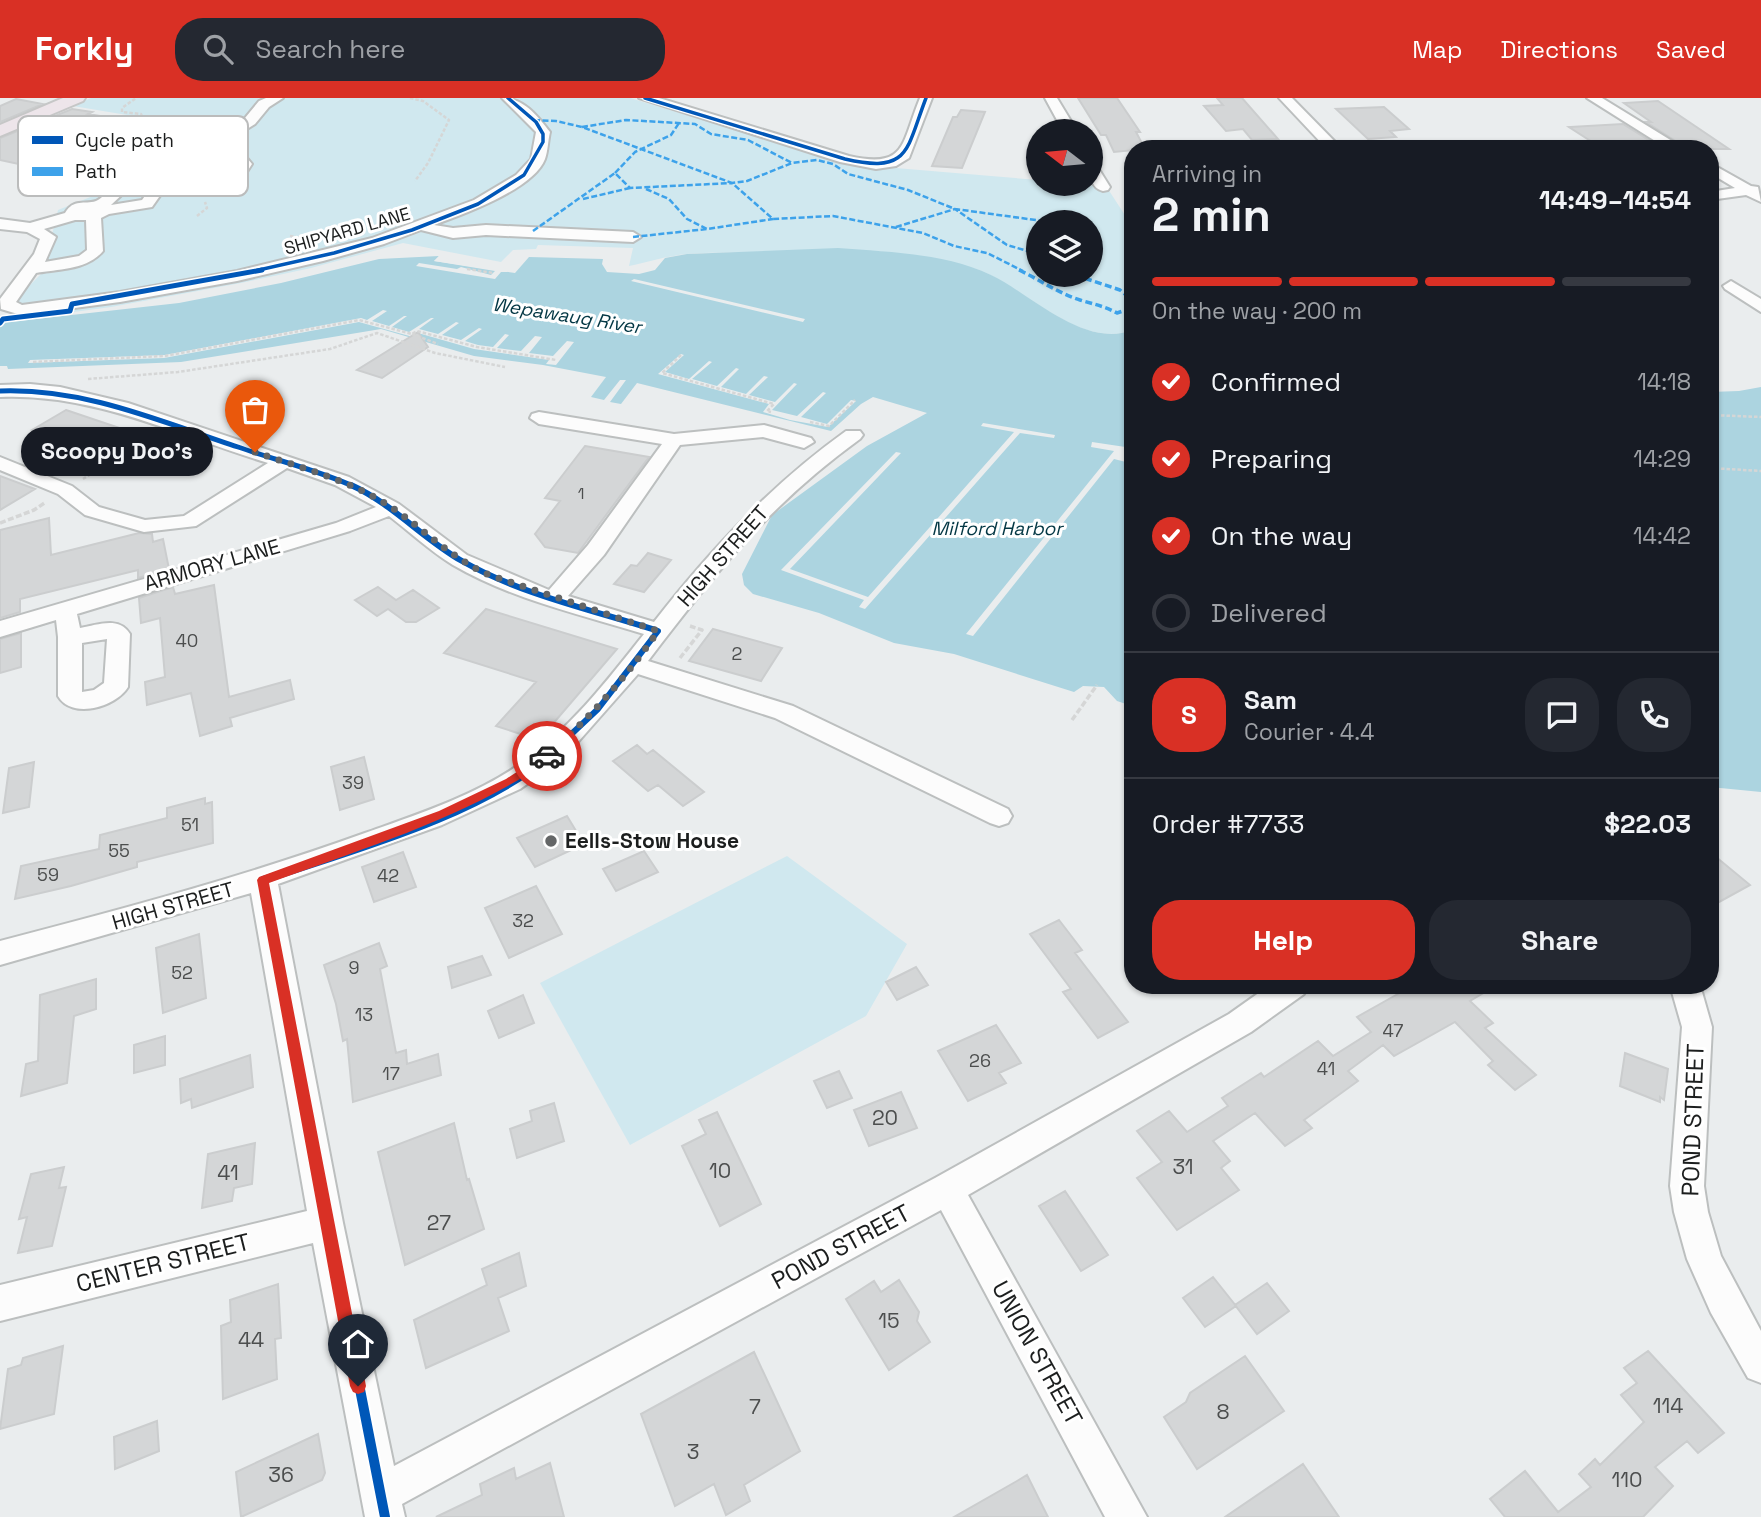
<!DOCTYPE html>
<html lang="en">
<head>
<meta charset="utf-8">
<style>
  :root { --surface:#171b24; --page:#242831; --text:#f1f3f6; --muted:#9ea1a6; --line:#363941; --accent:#d93025 }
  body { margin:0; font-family:"Space Grotesk",sans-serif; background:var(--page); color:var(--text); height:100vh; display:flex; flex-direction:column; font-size:26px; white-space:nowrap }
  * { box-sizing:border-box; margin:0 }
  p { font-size:23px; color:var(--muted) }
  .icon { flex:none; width:38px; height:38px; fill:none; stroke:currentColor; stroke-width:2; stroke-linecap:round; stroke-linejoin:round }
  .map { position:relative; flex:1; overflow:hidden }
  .details { position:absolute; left:1124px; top:42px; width:595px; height:854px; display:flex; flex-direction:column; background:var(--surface); border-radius:28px; box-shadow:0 2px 5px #0004 }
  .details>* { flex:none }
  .needle { width:46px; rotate:286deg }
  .tools { position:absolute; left:1026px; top:21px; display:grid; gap:14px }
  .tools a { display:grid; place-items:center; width:77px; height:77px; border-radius:50%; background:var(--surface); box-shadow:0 2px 5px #0004; font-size:35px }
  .pin { position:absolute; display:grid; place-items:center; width:60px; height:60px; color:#fff; margin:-72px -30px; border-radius:50% 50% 50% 0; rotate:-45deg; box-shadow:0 0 7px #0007 }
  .pin .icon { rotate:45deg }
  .courier { position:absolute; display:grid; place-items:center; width:70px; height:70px; margin:-35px; border:5px solid #d93025; border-radius:50%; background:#fff; color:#222; box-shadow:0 2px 9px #0007 }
  .bubble { position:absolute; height:49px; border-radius:24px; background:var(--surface); box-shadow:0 2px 5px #0004; font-size:23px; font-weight:800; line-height:49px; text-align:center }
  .head em { font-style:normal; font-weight:800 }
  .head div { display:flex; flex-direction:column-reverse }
  .head { display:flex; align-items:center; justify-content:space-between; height:119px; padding:0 28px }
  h1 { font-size:46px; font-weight:800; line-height:52px }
  .bar { display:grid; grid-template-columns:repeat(4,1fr); gap:10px 7px; align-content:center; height:84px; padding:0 28px }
  .bar i { height:9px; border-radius:5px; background:var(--line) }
  .bar .active { background:var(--accent) }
  .bar p { grid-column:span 4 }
  .line { display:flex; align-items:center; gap:18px; padding:0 28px; border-top:2px solid var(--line) }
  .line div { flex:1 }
  .round { display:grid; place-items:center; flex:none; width:74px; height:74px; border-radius:28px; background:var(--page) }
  ol { padding:0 28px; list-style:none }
  li { display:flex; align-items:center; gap:21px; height:77px }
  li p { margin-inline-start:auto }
  li .icon { padding:7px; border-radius:50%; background:var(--accent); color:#fff; stroke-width:4 }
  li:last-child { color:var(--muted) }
  li i { width:38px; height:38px; border:4px solid var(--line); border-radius:50% }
  .action { display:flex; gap:14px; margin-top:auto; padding:14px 28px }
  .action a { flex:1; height:80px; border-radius:28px; background:var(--accent); color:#fff; font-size:28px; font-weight:800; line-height:80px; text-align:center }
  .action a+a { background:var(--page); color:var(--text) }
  header { display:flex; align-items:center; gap:42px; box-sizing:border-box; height:98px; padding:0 35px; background:var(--accent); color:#fff }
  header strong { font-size:33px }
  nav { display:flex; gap:38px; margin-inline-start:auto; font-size:24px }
  .search { width:490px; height:63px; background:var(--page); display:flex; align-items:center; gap:18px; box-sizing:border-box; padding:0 24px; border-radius:28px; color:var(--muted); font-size:26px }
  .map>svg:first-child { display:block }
</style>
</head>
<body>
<header>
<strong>Forkly</strong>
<div class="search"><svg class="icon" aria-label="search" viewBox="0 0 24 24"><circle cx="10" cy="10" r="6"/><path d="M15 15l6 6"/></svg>Search here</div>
<nav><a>Map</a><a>Directions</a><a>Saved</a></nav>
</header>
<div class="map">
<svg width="1761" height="1419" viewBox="0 0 1761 1419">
  <rect width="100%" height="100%" fill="#eaedee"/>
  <path fill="#d0e8ef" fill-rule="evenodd" d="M91,0H630L848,66L1038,82V86L1106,88L1132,128V232C1078,253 1021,184 973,170C901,149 830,150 756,154C733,155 709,154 687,156C667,158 648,164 629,168L633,150L538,147L536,151L513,152L501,164L403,145L311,170L241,185L111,209L6,223L24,193L43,174L58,112L103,94L98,89L139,19L73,8ZM1038,124H1090V177H1038Z
    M787,758L907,846L866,918L630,1047L540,885Z"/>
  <path fill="#acd4e0" d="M838,150C888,154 945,155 991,177C1031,196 1084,251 1132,232V608L1117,603L1104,589L1083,588L1074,594L954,556L894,545L819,515L753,496L744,487L742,476L772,417L867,348L927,315L873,299L861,306L831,333L637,285L621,306L610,304L626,282H620L604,302L591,299L606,279L543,267L474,258L381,231L181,264L8,271L7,268H0V225L179,205L281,185L379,161L439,158L434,163L515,175L529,159L603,161L602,166L607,174L639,176L655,172L665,160L687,156Z
    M1761,289V694L1710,689V294L1739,293Z"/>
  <path fill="#eaedee" d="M439,158L442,160L510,171L507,174H501L495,181L416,168L419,165L457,171L461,169L491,177L495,173L434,163Z
    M634,181L805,221L803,224L631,183Z
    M383,212L387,213L372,223L389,228L404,218H407L392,229L409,234L431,220H434L419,231L438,236L456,224L459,225L442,237L461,242L479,230L482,231L465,243L478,247L493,249L505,236L509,237L497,250L521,253L535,238L542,239L529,255L553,258L567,243L574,244L556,267L546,266L549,262L474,251L418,235L413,239L359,224L164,260L28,265L30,262L165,257L361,220L367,222Z
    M681,256L684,257L665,274L689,281L709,263L712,264L692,281L717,288L736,270L739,271L721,289L746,296L764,278L768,279L749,297L775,304L794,285L797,286L772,312L797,318L823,294L826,295L801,319L827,326L851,302L856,303L828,329L790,322L763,314L769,306L658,276Z
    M983,325L1055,337L1054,340L1020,335L865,511L859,509L864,502L781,472L896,354L901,355L790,471L868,499L1014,334L981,328Z
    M1092,344L1132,350V355L1126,364L1114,361L973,538L966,536L1114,353L1091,349Z"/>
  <path fill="#d4d6d7" stroke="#cbcdce" stroke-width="2" d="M1078,0H1117L1140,34H1136L1145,51L1114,54L1106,37H1101Z
    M1217,0H1242L1278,41L1252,42L1243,31L1226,33L1204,8L1223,7Z
    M16,1L43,6L0,24V8Z
    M1658,3L1729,51H1688L1646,24H1651L1624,5Z
    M1384,9L1409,31L1390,33L1396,39L1368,41L1336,11Z
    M72,11L92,14L88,16L100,18L46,45L116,54L103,62H108L79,79L0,62V40Z
    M961,12L985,14L962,70L932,68L953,19H957Z
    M1623,26L1663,51H1603L1569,29Z
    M418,234L428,249L382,280L357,272Z
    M66,312L182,351L148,373L32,332Z
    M585,348L649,359L578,455L545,449L535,436L560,403L545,400Z
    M0,378L35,391L0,412Z
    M49,420L51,457L139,435L152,436L153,444L163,441L169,471L138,480V472L20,501V514L0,520V432Z
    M648,455L671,462L644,494L614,486L631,467L637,468Z
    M214,487L229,599L290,582L294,601L230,620L232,628L200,638L191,595L147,607L145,584L165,579L160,520L141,525L139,500L173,489L175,496Z
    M378,489L396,502L413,492L439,510L416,524H406L388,511L377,518L355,502Z
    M486,511L617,551L539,642L496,628L536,584L444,555Z
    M713,531L782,550L761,583L689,563Z
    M21,535V569L0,575V541Z
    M637,647L647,656L653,652L704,694L683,708L658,687L648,693L613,663Z
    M364,659L374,701L340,712L331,669Z
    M34,664L29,709L3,715L9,670Z
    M205,700V706L212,704L213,745L137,764V769L71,788L15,801L21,768L99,751L100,737L167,720V710Z
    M567,718L584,746L535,769L517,740Z
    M644,753L658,774L616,793L603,771Z
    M403,754L416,789L374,804L362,769Z
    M1710,754L1750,787L1710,809Z
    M536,788L562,836L509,860L485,810Z
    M1059,822L1082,852L1075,855L1128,924L1098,940L1063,894L1071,891L1030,836Z
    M199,836L206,900L163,915L156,850Z
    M379,845L387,868L380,871L396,955L406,952L407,966L438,956L441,977L353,1004L347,941L343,943L336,906L324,867Z
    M482,858L491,877L452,890L448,869Z
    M916,869L928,887L897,902L886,884Z
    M96,881V911L74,918L67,985L21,998L26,966L38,963L40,897Z
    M1414,887H1497L1470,903L1493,925L1485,930L1536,977L1515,992L1488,967L1493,963L1455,924L1394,958L1383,947L1348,973L1358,983L1304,1022L1312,1030L1285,1048L1255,1015L1213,1043L1230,1063L1221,1070L1239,1092L1177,1132L1137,1080L1162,1064L1137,1033L1169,1013L1187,1034L1228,1008L1222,1000L1261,975L1264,979L1318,943L1333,958L1371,934L1357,919Z
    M523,897L534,925L499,940L488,913Z
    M996,927L1021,965L999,975L1006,985L968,1003L938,953Z
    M165,938V967L134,975V947Z
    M1625,955L1668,971L1664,1002L1660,999V1004L1620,988Z
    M250,957L253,989L192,1010L191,1001L181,1005L180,981Z
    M839,973L852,1000L827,1010L814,983Z
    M901,994L917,1030L869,1048L854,1012Z
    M554,1005L564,1043L517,1060L510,1031L532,1023L530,1013Z
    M717,1014L761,1106L720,1128L682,1048L706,1036L699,1022Z
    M454,1025L467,1082L469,1081L484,1131L405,1167L378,1054Z
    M255,1045L252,1086L234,1090L232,1103L202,1110L208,1056Z
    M64,1069L59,1090L66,1089L52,1148L18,1155L27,1119L19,1121L31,1076Z
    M1065,1093L1108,1157L1081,1173L1039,1108Z
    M519,1155L526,1188L498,1200L509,1233L426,1270L414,1222L487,1187L482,1171Z
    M1213,1179L1236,1208L1205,1229L1183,1200Z
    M899,1182L919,1214L917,1223L930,1244L889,1272L846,1201L874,1183L881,1194Z
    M1267,1185L1289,1213L1257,1236L1235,1207Z
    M278,1186L281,1240L275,1241L277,1281L223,1301L221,1228L231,1224L230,1202Z
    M63,1248L54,1316L0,1331L8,1271L21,1267L23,1260Z
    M1648,1253L1724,1335L1698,1355L1687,1343L1655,1369L1673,1388L1643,1419H1505L1490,1401L1525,1373L1558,1414L1591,1389L1579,1376L1595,1361L1600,1367L1644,1324L1621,1297L1637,1285L1624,1270Z
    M754,1254L800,1353L744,1387L750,1403L726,1417L714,1386L675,1408L641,1316Z
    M1245,1258L1284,1313L1197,1371L1164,1319L1186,1304L1190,1295Z
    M157,1323L159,1353L115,1371L114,1339Z
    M318,1336L325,1375L322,1382L241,1419L236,1374Z
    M550,1365L564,1419H436L482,1397L480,1386L514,1370L516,1381Z
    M1303,1366L1339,1419H1225Z
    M1027,1377L1048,1419H954L1017,1383Z"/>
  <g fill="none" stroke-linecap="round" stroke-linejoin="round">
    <g stroke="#bcbfbf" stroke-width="4">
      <path id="minor" d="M266,0H283L269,9L255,26L223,46L242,54L252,66L236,91L190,95L188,92L216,52L212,51L188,58L152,109L109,116L101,120L103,153C87,172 59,171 36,175L16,204L22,207L120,194L237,173L372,140L474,102L516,77L531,61L536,34L502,0C523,0 537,17 550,34C548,42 548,53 545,61C534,91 462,117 434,127L453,130L486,127L633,134L641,139L633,144L486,137L453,140L421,132L384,146L323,163L237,183L120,204L21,217L1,211L0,201L34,156L40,141L27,134L0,131V121L30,125L65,115C74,100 84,107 96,103C100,102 106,95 110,92L104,88L119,62L181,51L208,43L245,20L259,3ZM226,57L238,66L226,84L206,86ZM172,61L142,102L111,107L128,91L119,86L129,68ZM75,122H86L87,152L79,158L45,164L56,139L44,131Z
        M639,0H659L849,58C907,71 901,46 920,0H932L909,60L896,68L876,71L840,64Z
        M1045,0H1057L1077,33H1063Z
        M1279,0H1292L1342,51H1327Z
        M1587,0H1602L1685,51H1668Z
        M1090,64L1095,65L1110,89L1108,92L1103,93C1090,90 1090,75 1090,64Z
        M1710,65L1751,88L1758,89L1761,104L1746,97L1710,102V94L1735,90L1710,75Z
        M1731,183L1761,201V214L1725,191L1723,188Z
        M30,286L60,289L128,305L349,379L399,406L467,457L549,492L588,447L662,346L539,326L530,320L532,316L539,314L674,336L764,327L811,340L814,344L804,350L763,339L680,347L604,457L568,498L654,524C711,451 771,387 846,333H860L863,337L860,341C769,407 715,475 648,563L793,608L1008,711L1012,718L1008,725L999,728L990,725L775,620L638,576L578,644L554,667L520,691L442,727L278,786L343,1125L394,1368L935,1080L1229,916L1270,887H1309L1304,896L1251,934L968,1097L1147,1419H1105L941,1112L402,1406L405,1419H365L313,1145L0,1223V1187L307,1113L251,795L0,867V843C123,811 246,778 365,735C418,716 474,698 520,666C569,632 607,583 644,536C580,516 511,501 453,467C430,453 410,434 389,418L350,433L77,516L80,530C98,527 119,518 130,536L128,589C116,609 72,622 58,598V539L56,522L0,539V523L336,425L376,409L335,387L287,370L196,428L144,434L137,432L85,417L58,396L0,372V359L72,388L99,409L145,422L184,418L268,365C179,338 95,295 0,299V287ZM107,541L104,585L94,592L82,594V545Z
        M1670,887H1700L1712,929L1704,1088L1708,1114L1721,1158L1761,1233V1285L1748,1280L1711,1215L1687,1161L1674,1114L1670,1088L1682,929Z"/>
    </g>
    <g stroke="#c6c7c7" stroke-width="4">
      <path id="major" d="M63,0H85L83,3L0,38V27Z"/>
    </g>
    <path stroke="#d5d6d6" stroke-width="2.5" stroke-dasharray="3.5 2" stroke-linecap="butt" d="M410,0L423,3L449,22L428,65L415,83
      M128,47L134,31L143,20L141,16L122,14V10L136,0
      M54,73L93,77
      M197,118L207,110L205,104
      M290,138L302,140L317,137
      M467,171L493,175
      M412,236L438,246
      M681,257L662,275L774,306L767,313L771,314
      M33,264L165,258L359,222L412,236L417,233L477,249L556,262
      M88,281L178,274L330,251L377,235L435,255L505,269
      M1710,317L1761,319
      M810,324L829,328L855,302
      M1710,370L1761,373
      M83,381L112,363"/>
    <path stroke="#d5d6d6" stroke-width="3.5" stroke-dasharray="6 2.5" stroke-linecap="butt" d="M0,425L34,412L46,404
      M680,560L702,532L690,528
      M1072,622L1097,587"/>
    <use href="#minor" fill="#fcfcfc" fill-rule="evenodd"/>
    <use href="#major" fill="#ede5ea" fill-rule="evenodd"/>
    <path stroke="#3da2ea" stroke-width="2.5" stroke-dasharray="6 2.5" stroke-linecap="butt" d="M534,22L556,23L582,29L732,85L773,121L833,118L923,135L954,148L987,155L1023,173
      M582,29L626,22L695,26L711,36L748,42L792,65
      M615,75L635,54L671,37L679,25
      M646,91L669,101L687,121L707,131L773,121
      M583,101L630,90
      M896,129L955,111L1007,147L1038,156
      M533,133L615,75L630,90L732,85L747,83L792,65L817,62L833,66L848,76L908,92L955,111L1050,124
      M633,139L707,131
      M1090,147L1097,162L1092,173"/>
    <path stroke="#3da2ea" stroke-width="3.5" stroke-dasharray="7 3.5" stroke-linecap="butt" d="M1019,172C1040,182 1058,195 1080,202C1093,206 1104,208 1117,215L1132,210
      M1090,176L1093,172
      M1075,177L1120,192L1132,202"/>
    <g stroke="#fff" stroke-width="6">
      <path id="cycleway-far4" d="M645,0L845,61C910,76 906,52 926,0
        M254,173L334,155L412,132L478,106L524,77L543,44V36L536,24L508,0"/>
    </g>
    <g stroke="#fff" stroke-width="8">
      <path id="cycleway-far3" d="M0,225L3,221L70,213L72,206L262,172
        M0,293C85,290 159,323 238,349C278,363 318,372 355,389"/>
    </g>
    <g stroke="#fff" stroke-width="10">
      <path id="cycleway-far2" d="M351,387C393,406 423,441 462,463C522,497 593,512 658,533L598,611L547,659"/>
    </g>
    <g stroke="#fff" stroke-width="12">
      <path id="cycleway-far1" d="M303,997L263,782C354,751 475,719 549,658"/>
    </g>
    <g stroke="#fff" stroke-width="14">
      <path id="cycleway" d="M302,995L385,1419"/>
    </g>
    <use href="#cycleway-far4" stroke="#0057b8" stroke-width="3.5"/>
    <use href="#cycleway-far3" stroke="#0057b8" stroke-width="5"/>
    <use href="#cycleway-far2" stroke="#0057b8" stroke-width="6"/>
    <use href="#cycleway-far1" stroke="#0057b8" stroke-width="8"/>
    <use href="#cycleway" stroke="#0057b8" stroke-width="10"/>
  </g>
  <path fill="#d93025" d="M547,654L553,658L551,661C466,720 366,749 269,785L366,1288L364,1294L358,1296L353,1294L350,1288L257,782L259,779L439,713L506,681Z"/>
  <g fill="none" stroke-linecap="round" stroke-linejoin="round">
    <path stroke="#646667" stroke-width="7" stroke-dasharray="0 12.6" d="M255,354C301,370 350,382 391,409C425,432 451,460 489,477L658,533C626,580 589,620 547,658"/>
  </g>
  <circle fill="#646667" stroke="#fff" stroke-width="2.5" cx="551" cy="743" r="7"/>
  <g text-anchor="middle" stroke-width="6" stroke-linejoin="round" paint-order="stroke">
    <g font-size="16" fill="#4c4e4e">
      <text x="581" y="401">1</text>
    </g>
    <g font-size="18" fill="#1c1e1e" stroke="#fff">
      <text transform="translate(347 133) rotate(-16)" y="6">SHIPYARD LANE</text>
    </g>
    <g font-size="18" fill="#4c4e4e">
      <text x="187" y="549">40</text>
      <text x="737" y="562">2</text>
      <text x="353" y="691">39</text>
      <text x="190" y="733">51</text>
      <text x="119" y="759">55</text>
      <text x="48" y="783">59</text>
      <text x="388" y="784">42</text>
      <text x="523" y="829">32</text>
      <text x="354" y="876">9</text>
      <text x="182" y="881">52</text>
      <text x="364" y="923">13</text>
      <text x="1393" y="939">47</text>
      <text x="980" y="969">26</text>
      <text x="1326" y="977">41</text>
      <text x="391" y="982">17</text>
    </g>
    <g font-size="19" font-style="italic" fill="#033744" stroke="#fff">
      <text transform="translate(567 217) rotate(9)" y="7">Wepawaug River</text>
      <text x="997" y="437">Milford Harbor</text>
    </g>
    <g font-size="21" fill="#1c1e1e" stroke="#fff">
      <text transform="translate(723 458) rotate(-49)" y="7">HIGH STREET</text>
      <text transform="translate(212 467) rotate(-16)" y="7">ARMORY LANE</text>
      <text transform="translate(173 808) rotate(-16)" y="7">HIGH STREET</text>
    </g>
    <g font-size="21" font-weight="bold" fill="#1c1e1e" stroke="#fff" text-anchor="start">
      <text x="565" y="750">Eells-Stow House</text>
    </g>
    <g font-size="21" fill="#4c4e4e">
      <text x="885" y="1027">20</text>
      <text x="1183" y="1076">31</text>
      <text x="720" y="1080">10</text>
      <text x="228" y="1082">41</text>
      <text x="439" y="1132">27</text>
      <text x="889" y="1230">15</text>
      <text x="251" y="1249">44</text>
      <text x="1668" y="1315">114</text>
      <text x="755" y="1316">7</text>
      <text x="1223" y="1321">8</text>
      <text x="693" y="1361">3</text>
      <text x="281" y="1384">36</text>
      <text x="1627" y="1389">110</text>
    </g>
    <g font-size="24" fill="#1c1e1e" stroke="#fff">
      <text transform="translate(1693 1022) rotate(-88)" y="8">POND STREET</text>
      <text transform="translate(841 1149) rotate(-28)" y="8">POND STREET</text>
      <text transform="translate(163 1165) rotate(-14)" y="8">CENTER STREET</text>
      <text transform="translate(1037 1255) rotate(61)" y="8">UNION STREET</text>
    </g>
  </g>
  <rect x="18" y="18" width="230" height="80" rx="10" fill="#fff" stroke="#bbbcbc" stroke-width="2"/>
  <rect x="32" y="38" width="31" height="8" fill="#0057b8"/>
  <rect x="32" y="69" width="31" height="9" fill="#3da2ea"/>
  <g font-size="19" fill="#1c1e1e">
    <text x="75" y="49">Cycle path</text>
    <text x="75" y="80">Path</text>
  </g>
</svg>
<div class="tools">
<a><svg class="needle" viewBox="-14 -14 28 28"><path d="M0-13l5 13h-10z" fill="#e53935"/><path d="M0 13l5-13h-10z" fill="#9ea1a6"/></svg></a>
<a><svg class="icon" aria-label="layers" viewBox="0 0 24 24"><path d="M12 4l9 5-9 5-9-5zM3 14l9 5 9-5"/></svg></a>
</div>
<div class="pin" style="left:255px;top:354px;background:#ea580c"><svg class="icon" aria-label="bag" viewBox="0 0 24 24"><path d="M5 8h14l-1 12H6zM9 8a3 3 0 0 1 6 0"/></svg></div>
<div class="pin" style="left:358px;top:1288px;background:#1f2937"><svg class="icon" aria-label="home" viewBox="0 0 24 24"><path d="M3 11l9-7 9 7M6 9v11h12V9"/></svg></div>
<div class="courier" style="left:547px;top:658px"><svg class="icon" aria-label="car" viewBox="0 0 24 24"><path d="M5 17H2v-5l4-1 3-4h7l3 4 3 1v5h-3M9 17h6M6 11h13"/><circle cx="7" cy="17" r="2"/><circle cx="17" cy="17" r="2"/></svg></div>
<div class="bubble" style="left:21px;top:329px;width:192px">Scoopy Doo's</div>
<section class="details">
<div class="head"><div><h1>2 min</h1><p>Arriving in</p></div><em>14:49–14:54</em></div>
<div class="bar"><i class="active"></i><i class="active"></i><i class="active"></i><i></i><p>On the way · 200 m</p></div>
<ol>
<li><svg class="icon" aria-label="check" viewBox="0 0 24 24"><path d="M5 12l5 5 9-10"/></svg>Confirmed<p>14:18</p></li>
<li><svg class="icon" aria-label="check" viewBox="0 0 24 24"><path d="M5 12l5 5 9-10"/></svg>Preparing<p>14:29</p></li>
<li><svg class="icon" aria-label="check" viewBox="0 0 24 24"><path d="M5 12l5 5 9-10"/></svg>On the way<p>14:42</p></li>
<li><i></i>Delivered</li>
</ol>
<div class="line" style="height:126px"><b class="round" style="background:var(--accent);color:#fff">S</b><div><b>Sam</b><p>Courier · 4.4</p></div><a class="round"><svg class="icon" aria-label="chat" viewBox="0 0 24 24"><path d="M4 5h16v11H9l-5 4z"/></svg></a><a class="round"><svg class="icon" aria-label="phone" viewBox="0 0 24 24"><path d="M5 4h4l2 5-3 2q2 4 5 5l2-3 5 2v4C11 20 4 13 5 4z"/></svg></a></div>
<div class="line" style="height:91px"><div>Order #7733</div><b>$22.03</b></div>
<div class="action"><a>Help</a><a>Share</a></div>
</section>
</div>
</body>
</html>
